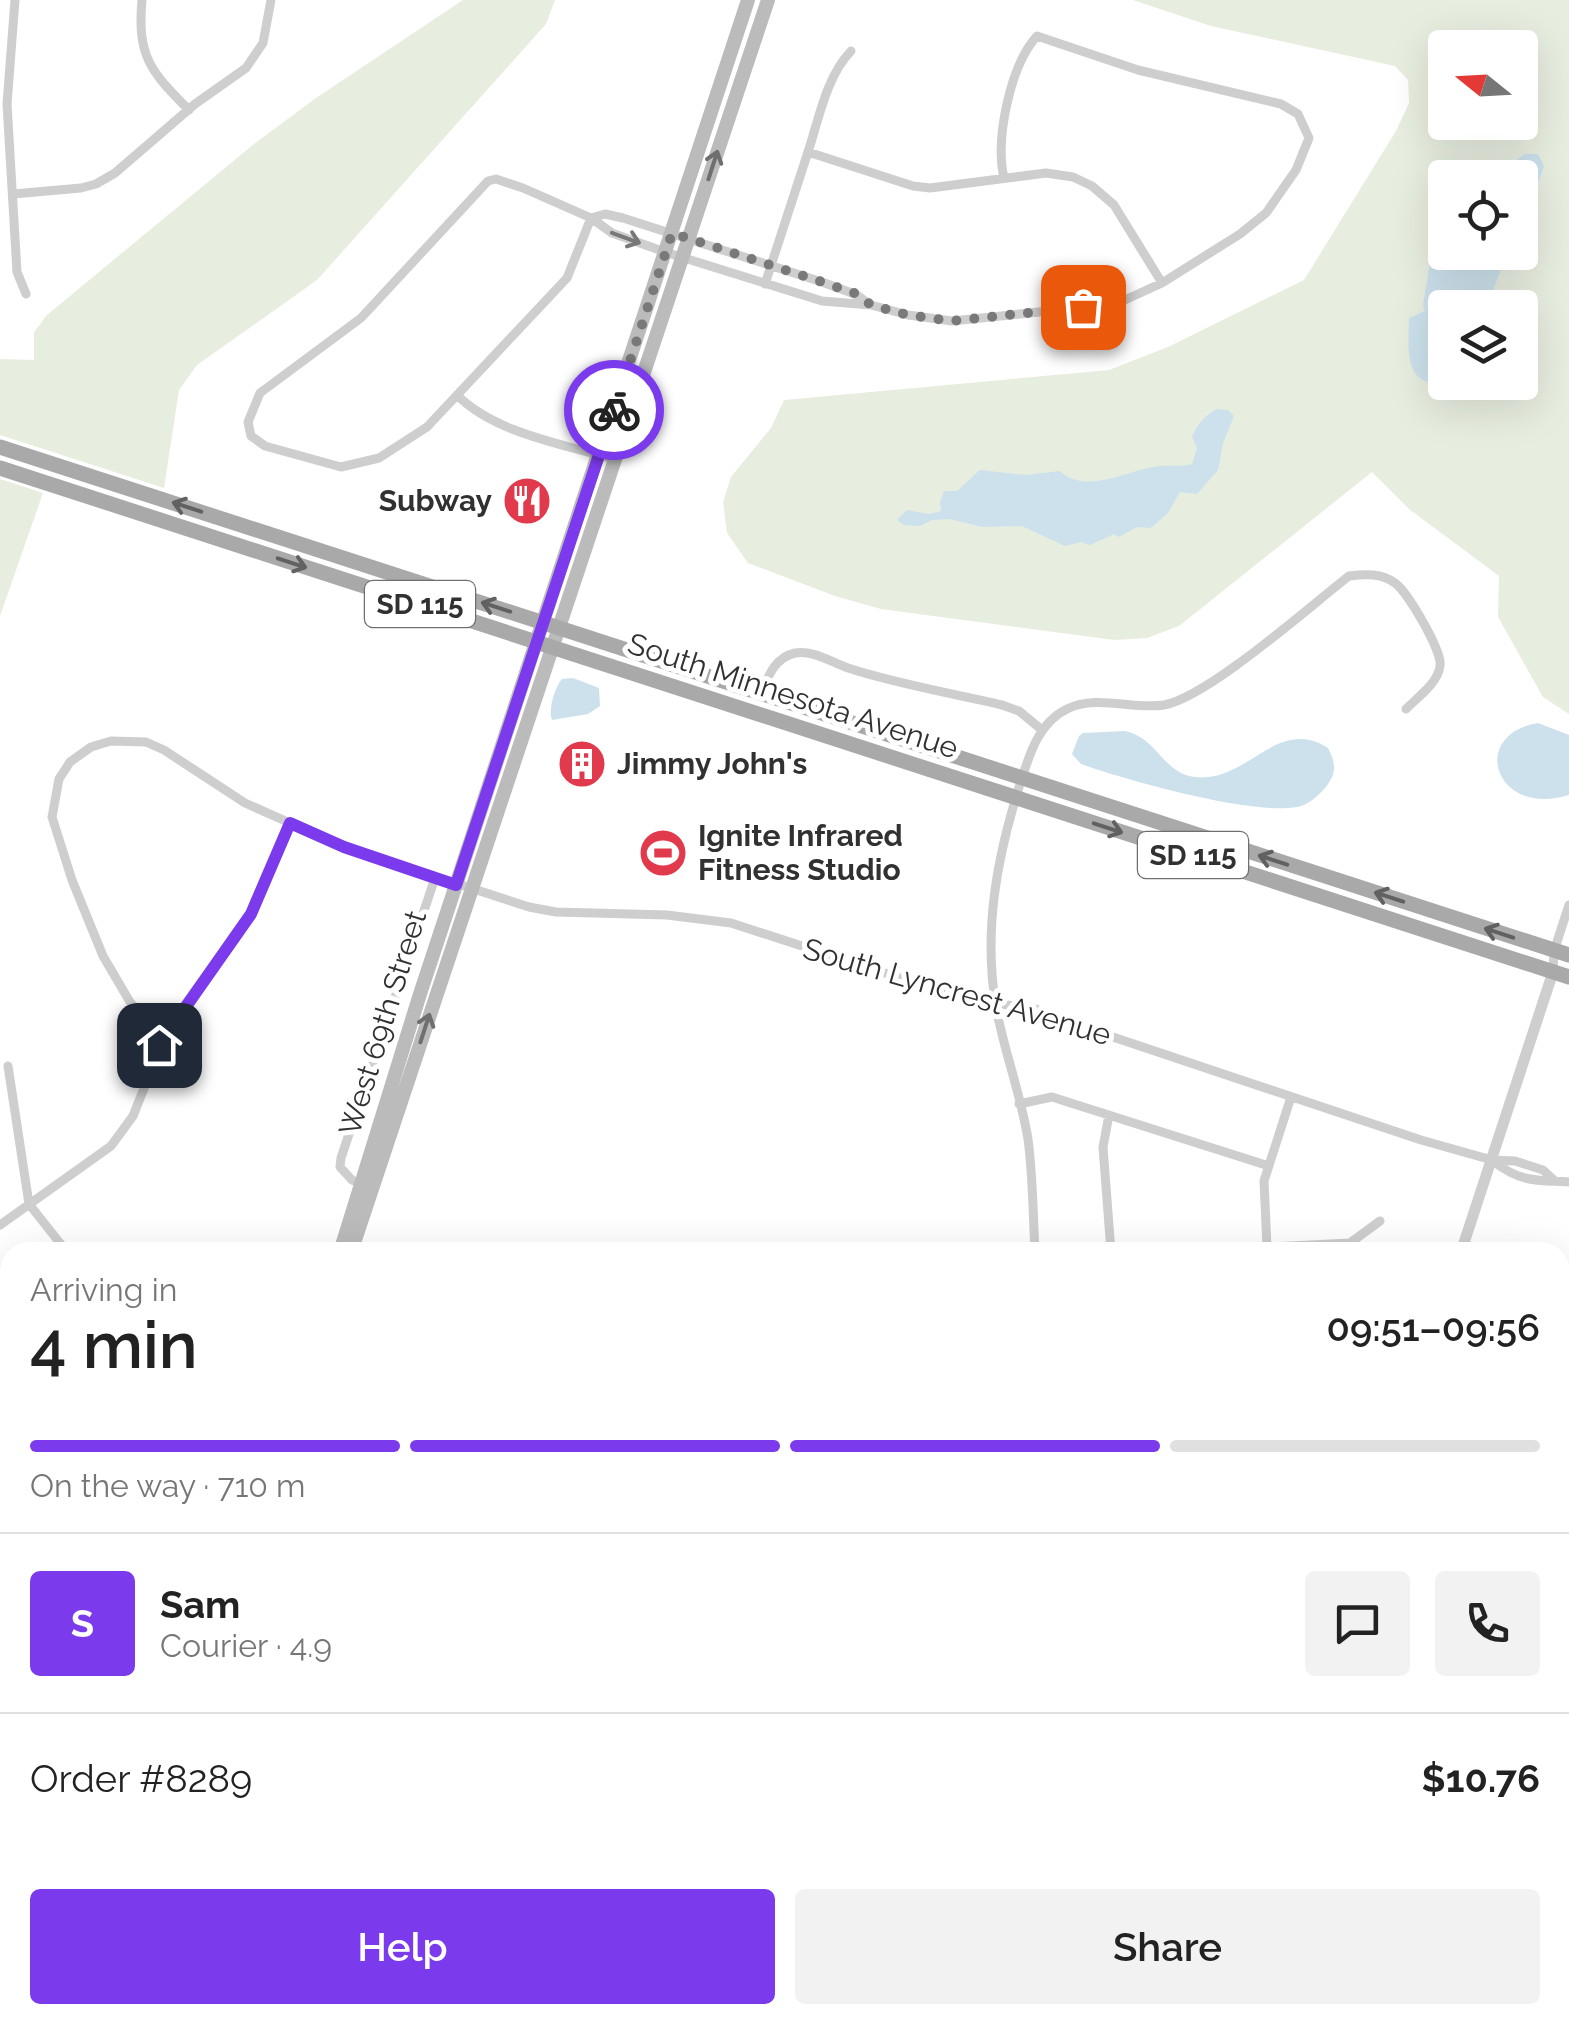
<!DOCTYPE html>
<html lang="en">
<head>
<meta charset="utf-8">
<style>
  :root { --surface:#fff; --page:#f2f2f2; --text:#222; --muted:#767676; --line:#e0e0e0; --accent:#7c3aed }
  body { margin:0; font-family:Raleway,sans-serif; background:var(--page); color:var(--text); height:100vh; display:flex; flex-direction:column; font-size:38px; white-space:nowrap }
  * { box-sizing:border-box; margin:0 }
  p { font-size:32px; color:var(--muted) }
  .icon { flex:none; width:55px; height:55px; fill:none; stroke:currentColor; stroke-width:2; stroke-linecap:round; stroke-linejoin:round }
  .map { position:relative; flex:1; overflow:hidden }
  .details { position:absolute; left:0px; top:1242px; width:1570px; height:782px; display:flex; flex-direction:column; background:var(--surface); border-radius:30px 30px 0 0; box-shadow:0 10px 40px #0002 }
  .details>* { flex:none }
  .needle { width:65px; rotate:288deg }
  .tools { position:absolute; left:1428px; top:30px; display:grid; gap:20px }
  .tools a { display:grid; place-items:center; width:110px; height:110px; border-radius:10px; background:var(--surface); box-shadow:0 10px 40px #0002; font-size:50px }
  .pin { position:absolute; display:grid; place-items:center; width:85px; height:85px; color:#fff; margin:-42px; border-radius:20px; box-shadow:0 5px 15px #0006 }
  .courier { position:absolute; display:grid; place-items:center; width:100px; height:100px; margin:-50px; border:8px solid #7c3aed; border-radius:50%; background:#fff; color:#222; box-shadow:0 2px 12px #0007 }
  .overview em { font-style:normal; font-weight:600 }
  .overview div { display:flex; flex-direction:column-reverse }
  .overview { display:flex; align-items:center; justify-content:space-between; height:170px; padding:0 30px }
  h1 { font-size:65px; font-weight:600; line-height:75px }
  .bar { display:grid; grid-template-columns:repeat(4,1fr); gap:15px 10px; align-content:center; height:120px; padding:0 30px }
  .bar i { height:12px; border-radius:8px; background:var(--line) }
  .bar .active { background:var(--accent) }
  .bar p { grid-column:span 4 }
  .line { display:flex; align-items:center; gap:25px; padding:0 30px; border-top:2px solid var(--line) }
  .line div { flex:1 }
  .round { display:grid; place-items:center; flex:none; width:105px; height:105px; border-radius:10px; background:var(--page) }
  .cta { display:flex; gap:20px; margin-top:auto; padding:20px 30px }
  .cta a { flex:1; height:115px; border-radius:10px; background:var(--accent); color:#fff; font-size:40px; font-weight:600; line-height:115px; text-align:center }
  .cta a+a { background:var(--page); color:var(--text) }
  .map>svg:first-child { display:block }
</style>
</head>
<body>
<div class="map">
<svg width="1569" height="2023" viewBox="0 0 1569 2023">
  <rect width="100%" height="100%" fill="#fff"/>
  <path fill="#e7eddf" fill-rule="evenodd" d="M463,0H555L546,24L317,280L197,365L179,390L164,488L0,435V359L34,360V332L47,315L254,144L316,98Z
    M1133,0H1569V714L1543,697L1498,617L1499,576L1409,509L1372,472L1179,626L1147,638L1115,640L881,609L835,596L748,563L727,533L723,502L731,477L771,428L784,400L1109,370L1168,347L1304,280L1396,131L1409,103L1408,80L1395,66L1211,26ZM1445,48H1520V122H1445ZM1445,178H1520V252H1445ZM1445,308H1520V382H1445Z
    M0,479L43,493L0,616Z"/>
  <path fill="#cce1ec" d="M1525,154H1538L1544,166L1538,183L1520,204V178L1508,177L1514,174L1515,161Z
    M1445,231V252L1508,253L1486,307L1445,308V379L1440,383C1402,385 1409,344 1409,318L1425,311L1423,305L1431,257L1429,245Z
    M1216,409L1228,410L1234,416L1223,443L1218,470L1197,494L1180,492L1168,513L1151,528L1137,527L1119,537L1114,534L1090,545L1081,542L1065,546L1022,526L983,527L949,519L932,520L920,526L904,525L897,520L907,510L929,514L941,511L940,502L944,491H957L980,470L1026,475L1060,471C1086,496 1129,469 1160,466C1171,465 1182,467 1192,464L1197,448L1192,437C1197,424 1205,416 1216,409Z
    M573,678L599,688L600,706L588,714L552,720C548,709 555,687 562,679Z
    M1538,723L1569,735V795C1495,818 1468,735 1538,723Z
    M1125,731C1162,739 1163,782 1208,777C1252,773 1281,718 1328,748C1335,762 1337,772 1328,784C1323,792 1312,801 1304,805C1266,820 1122,779 1081,764L1072,754L1079,736L1083,733Z"/>
  <g fill="none" stroke-linecap="round" stroke-linejoin="round">
    <path stroke="#cecece" stroke-width="9" d="M15,0L7,104L17,272L26,294
      M142,0C137,56 150,71 189,110
      M808,152C819,119 826,77 851,51
      M13,194L81,188L96,184L115,173L195,104L246,68L263,43L271,0
      M591,218L567,278L427,427L379,458L341,467L265,446L251,436L248,422L260,393L361,318L488,181L496,179L523,188L591,218L612,233L665,252L822,301L871,305L908,315L952,321L1116,304L1162,283L1240,234L1266,213L1296,170L1309,138L1298,114L1281,104L1138,70L1037,36C1010,66 995,139 1004,178
      M591,218L605,214L623,218L822,282L857,295L869,304
      M765,284L808,152L913,186L930,188L1046,173L1073,177L1092,186L1114,205L1162,283
      M457,395C496,434 564,444 616,460
      M761,694C768,677 774,658 795,653C813,650 831,662 848,668C897,684 951,693 1002,705L1019,711L1042,730
      M1553,972L1554,951L1569,905
      M163,1037L130,1002L103,956L72,880L52,817L59,779L70,762L91,747L111,741L146,742L164,750L245,803L344,847L529,907L556,912L667,915L731,923L974,1002L1030,1007L1092,1030L1421,1140L1492,1160L1515,1161L1543,1170L1555,1181
      M8,1066L29,1204L67,1252
      M1019,1104L1052,1097L1269,1166
      M1109,1115L1103,1147L1111,1252
      M1494,1162C1522,1183 1537,1180 1569,1182
      M365,1185L352,1180L340,1167L341,1158L435,878
      M0,1225L111,1146L133,1116L168,1028L251,914L290,823
      M1267,1247L1264,1181L1291,1097
      M927,1252L1034,1249
      M1035,1252C1033,1215 1033,1176 1028,1139C1021,1095 1004,1051 996,1007C983,930 997,857 1020,784C1029,756 1038,723 1067,709C1097,694 1132,710 1164,705C1208,697 1309,607 1349,576C1366,574 1381,573 1395,583C1407,591 1443,652 1440,666C1438,683 1418,697 1406,709
      M1174,1252L1350,1243L1380,1221
      M1560,1400L1569,1397
      M0,1421L10,1423
      M1560,1615L1567,1595
      M0,1681L10,1680
      M1560,1812L1569,1824
      M0,1841H10
      M287,2015L291,2023
      M0,2017L18,2023
      M184,2023L190,2015
      M714,2023L717,2015
      M880,2023L881,2015
      M1404,2023L1412,2015
      M1558,2023L1569,1990"/>
    <path stroke="#cecece" stroke-width="11" d="M1461,1252L1553,972
      M1422,2015L1431,2023"/>
    <path stroke="#bbb" stroke-width="14" d="M340,1252L420,994L748,0
      M351,1252L768,0
      M87,2023L90,2015
      M99,2023L101,2015"/>
    <path stroke="#a9a9a9" stroke-width="15" d="M0,447L1569,955
      M0,468L1569,977"/>
  </g>
  <defs><path id="oneway-shaft" d="M-6 0H5M1.5-3L5.5 0L1.5 3" fill="none" stroke-width="1.6" stroke-linecap="round" stroke-linejoin="round" transform="scale(2.5)"/></defs>
  <g stroke="#6f6f6f">
    <use href="#oneway-shaft" transform="translate(713 165) rotate(-72)"/>
    <use href="#oneway-shaft" transform="translate(425 1028) rotate(-72)"/>
  </g>
  <use stroke="#787878" href="#oneway-shaft" transform="translate(626 238) rotate(20)"/>
  <g stroke="#616161">
    <use href="#oneway-shaft" transform="translate(187 507) rotate(-162)"/>
    <use href="#oneway-shaft" transform="translate(292 563) rotate(18)"/>
    <use href="#oneway-shaft" transform="translate(496 607) rotate(-162)"/>
    <use href="#oneway-shaft" transform="translate(1108 828) rotate(18)"/>
    <use href="#oneway-shaft" transform="translate(1273 860) rotate(-162)"/>
    <use href="#oneway-shaft" transform="translate(1389 897) rotate(-162)"/>
    <use href="#oneway-shaft" transform="translate(1499 933) rotate(-162)"/>
  </g>
  <g fill="none" stroke-linecap="round" stroke-linejoin="round">
    <path stroke="#797979" stroke-width="10" stroke-dasharray="0 18" d="M614,410L672,233L822,282L857,294L871,305L908,315L952,321L1083,307"/>
    <path stroke="#7c3aed" stroke-width="12" d="M159,1045L251,914L290,823L344,847L456,885L614,410"/>
  </g>
  <defs>
    <g id="restaurant-disc" transform="scale(2.5)"><circle r="9.5" fill="#e13a4d" stroke="#fff"/><path d="M-5-6h1v4h1v-4h1v4h1v-4h1v5L-1.5 .5V6h-2V.5L-5-1ZM5-6V6H3V1.5H1.5Q1.5-4 5-6Z" fill="#fff"/></g>
    <g id="building-disc" transform="scale(2.5)"><circle r="9.5" fill="#e13a4d" stroke="#fff"/><path d="M-4-6H4V6H1V3H-1V6H-4ZM-2.5-4.3h1.7v1.8h-1.7ZM.8-4.3h1.7v1.8H.8ZM-2.5-1h1.7V.8h-1.7ZM.8-1h1.7V.8H.8Z" fill="#fff"/></g>
    <g id="stadium-disc" transform="scale(2.5)"><circle r="9.5" fill="#e13a4d" stroke="#fff"/><path d="M0-5a6.5 5 0 1 0 0 10a6.5 5 0 1 0 0-10ZM-3.5-1.8h7v3.6h-7Z" fill="#fff"/></g>
  </defs>
  <g fill-rule="evenodd">
    <use href="#restaurant-disc" x="527" y="501"/>
    <use href="#building-disc" x="582" y="764"/>
    <use href="#stadium-disc" x="663" y="853"/>
  </g>
  <g text-anchor="middle" stroke-width="10" stroke-linejoin="round" paint-order="stroke">
    <g fill="#fff" stroke="#6f6f6f" stroke-width="2.5">
      <rect x="365" y="581" width="110" height="46" rx="8"/>
      <rect x="1138" y="832" width="110" height="46" rx="8"/>
    </g>
    <g font-size="28" font-weight="bold" fill="#313131">
      <text x="420" y="614">SD 115</text>
      <text x="1193" y="865">SD 115</text>
    </g>
    <g font-size="30" font-weight="bold" fill="#313131" stroke="#fff" text-anchor="start">
      <text x="492" y="511" text-anchor="end">Subway</text>
      <text x="617" y="774">Jimmy John's</text>
      <text x="698" y="846">Ignite Infrared<tspan x="698" dy="34">Fitness Studio</tspan></text>
    </g>
    <g font-size="30" fill="#313131" stroke="#fff">
      <text transform="translate(793 696) rotate(18)" y="10">South Minnesota Avenue</text>
      <text transform="translate(957 992) rotate(16)" y="10">South Lyncrest Avenue</text>
      <text transform="translate(383 1023) rotate(-73)" y="10">West 69th Street</text>
    </g>
  </g>
</svg>
<div class="tools">
<a><svg class="needle" viewBox="-14 -14 28 28"><path d="M0-13l5 13h-10z" fill="#e53935"/><path d="M0 13l5-13h-10z" fill="#767676"/></svg></a>
<a><svg class="icon" aria-label="locate" viewBox="0 0 24 24"><circle cx="12" cy="12" r="6"/><path d="M12 2v4M12 18v4M2 12h4M18 12h4"/></svg></a>
<a><svg class="icon" aria-label="layers" viewBox="0 0 24 24"><path d="M12 4l9 5-9 5-9-5zM3 14l9 5 9-5"/></svg></a>
</div>
<div class="pin" style="left:1083px;top:307px;background:#ea580c"><svg class="icon" aria-label="bag" viewBox="0 0 24 24"><path d="M5 8h14l-1 12H6zM9 8a3 3 0 0 1 6 0"/></svg></div>
<div class="pin" style="left:159px;top:1045px;background:#1f2937"><svg class="icon" aria-label="home" viewBox="0 0 24 24"><path d="M3 11l9-7 9 7M6 9v11h12V9"/></svg></div>
<div class="courier" style="left:614px;top:410px"><svg class="icon" aria-label="bike" viewBox="0 0 24 24"><circle cx="6" cy="16" r="4"/><circle cx="18" cy="16" r="4"/><path d="M6 16l4-8h5l3 8M10 8l3 8H6M13 5h3"/></svg></div>
<section class="details">
<div class="overview"><div><h1>4 min</h1><p>Arriving in</p></div><em>09:51–09:56</em></div>
<div class="bar"><i class="active"></i><i class="active"></i><i class="active"></i><i></i><p>On the way · 710 m</p></div>
<div class="line" style="height:180px"><b class="round" style="background:var(--accent);color:#fff">S</b><div><b>Sam</b><p>Courier · 4.9</p></div><a class="round"><svg class="icon" aria-label="chat" viewBox="0 0 24 24"><path d="M4 5h16v11H9l-5 4z"/></svg></a><a class="round"><svg class="icon" aria-label="phone" viewBox="0 0 24 24"><path d="M5 4h4l2 5-3 2q2 4 5 5l2-3 5 2v4C11 20 4 13 5 4z"/></svg></a></div>
<div class="line" style="height:130px"><div>Order #8289</div><b>$10.76</b></div>
<div class="cta"><a>Help</a><a>Share</a></div>
</section>
</div>
</body>
</html>
